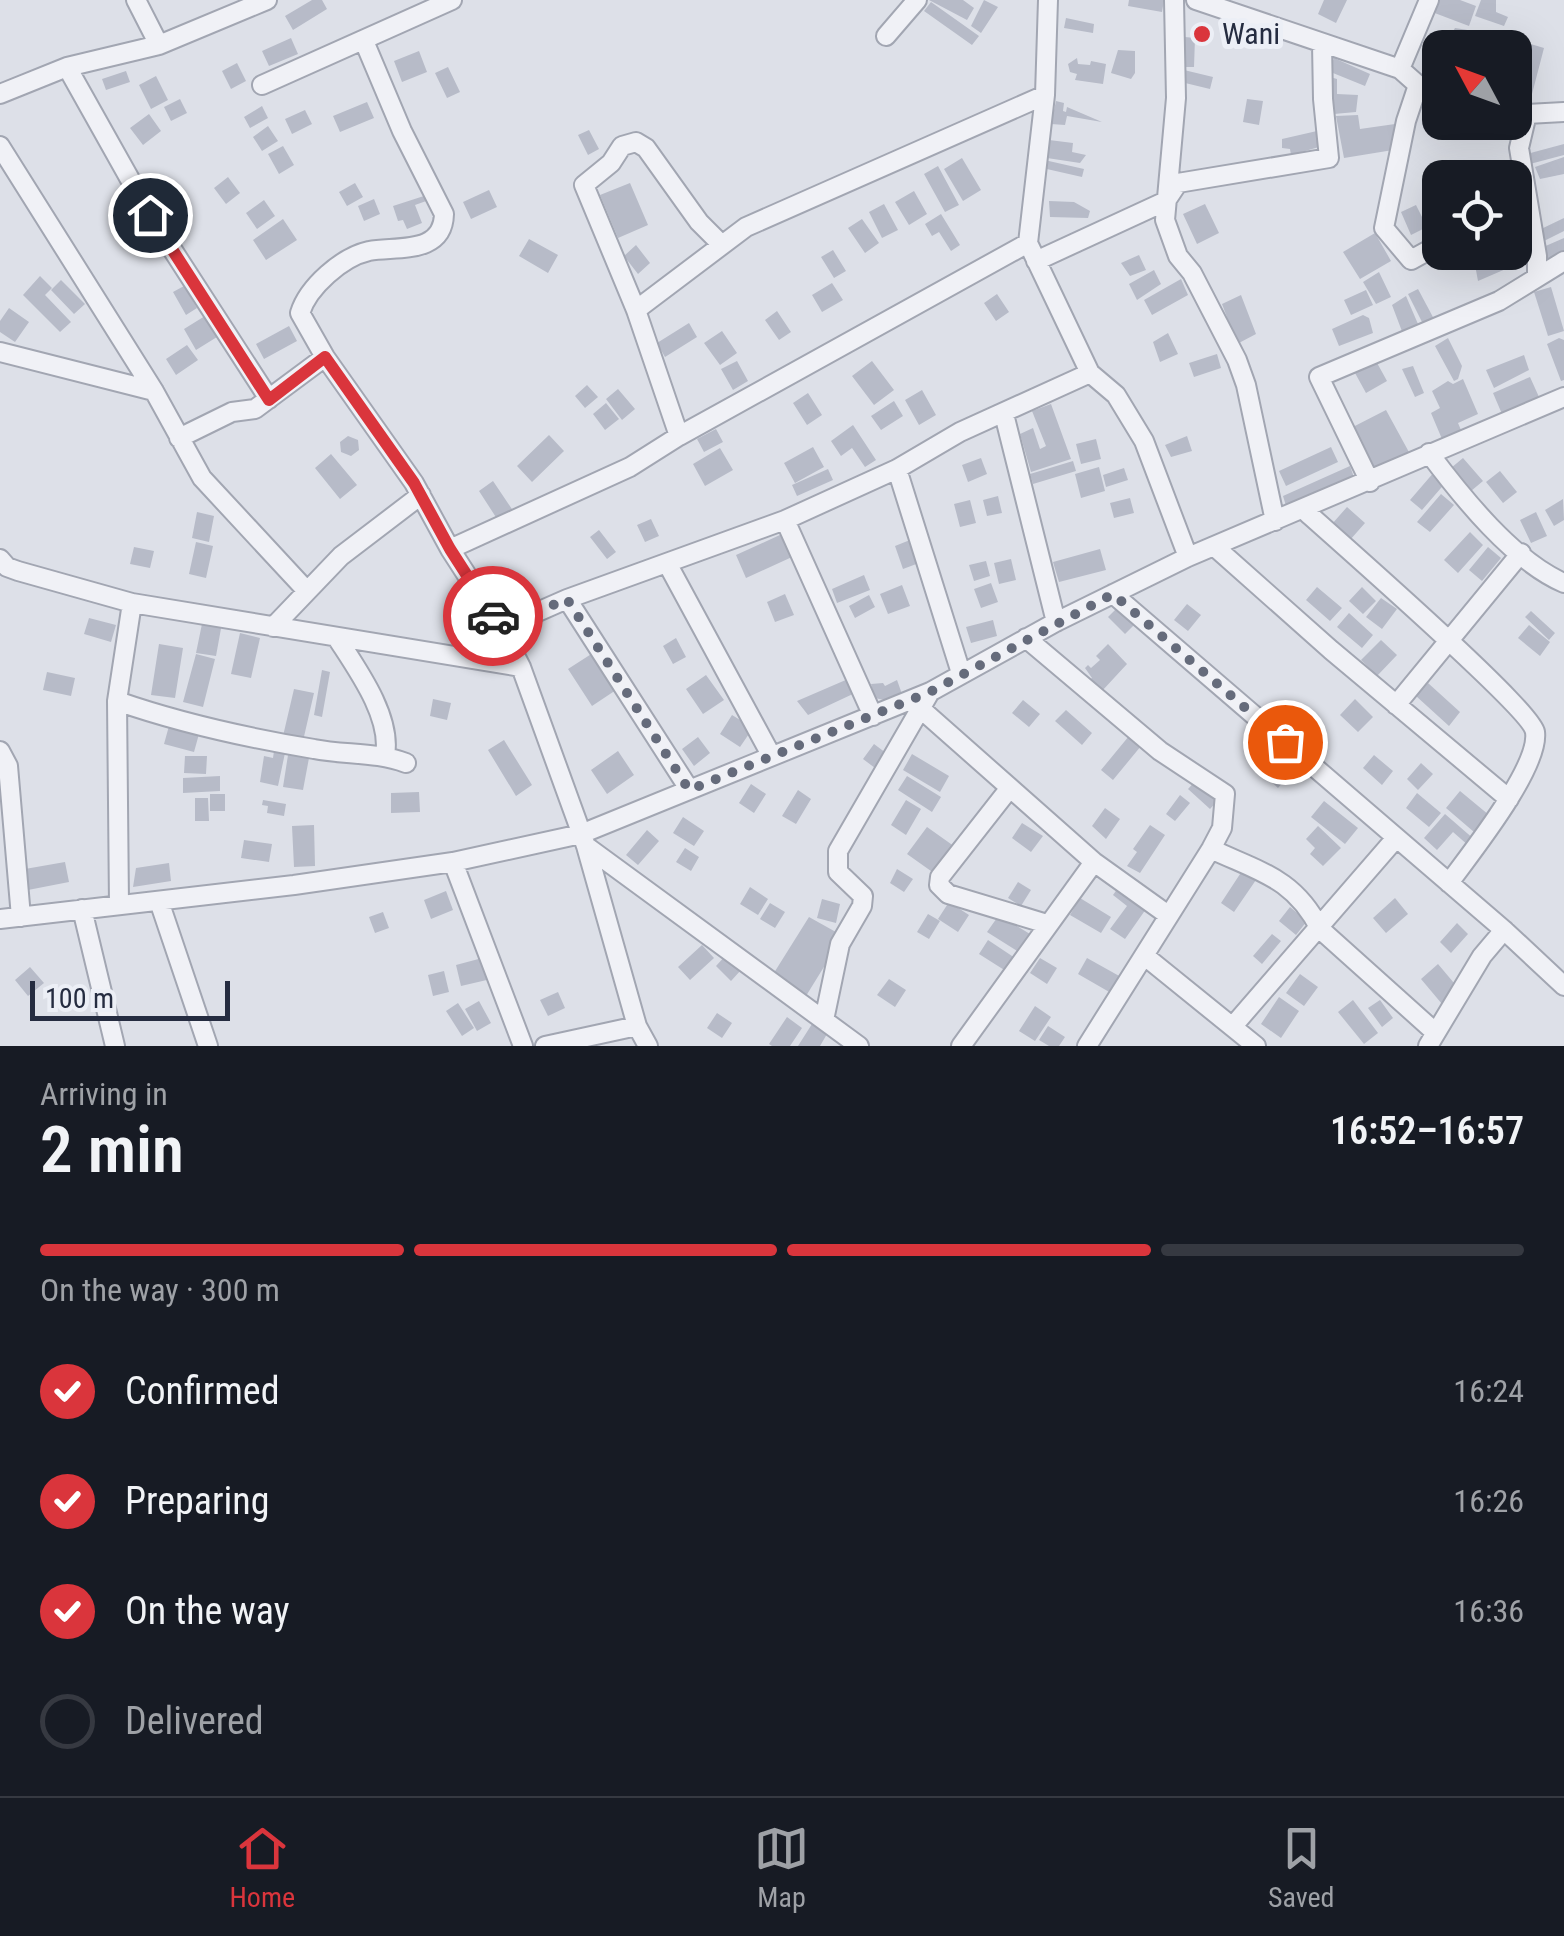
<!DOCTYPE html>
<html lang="en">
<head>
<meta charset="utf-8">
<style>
  :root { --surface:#171b24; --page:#20242c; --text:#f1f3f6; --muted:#9ea1a6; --line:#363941; --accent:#da353c }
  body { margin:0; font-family:"Roboto Condensed",sans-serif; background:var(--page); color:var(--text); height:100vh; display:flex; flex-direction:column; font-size:38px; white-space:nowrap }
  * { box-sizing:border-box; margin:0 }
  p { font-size:32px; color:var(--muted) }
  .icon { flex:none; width:55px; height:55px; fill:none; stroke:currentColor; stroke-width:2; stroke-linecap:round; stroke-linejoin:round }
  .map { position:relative; height:1046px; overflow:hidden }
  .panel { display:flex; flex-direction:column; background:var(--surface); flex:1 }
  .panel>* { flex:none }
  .needle { width:65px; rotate:311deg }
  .fabs { position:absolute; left:1422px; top:30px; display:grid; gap:20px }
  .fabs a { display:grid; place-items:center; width:110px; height:110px; border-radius:20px; background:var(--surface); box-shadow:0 10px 40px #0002; font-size:50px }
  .scale { position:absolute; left:30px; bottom:25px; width:200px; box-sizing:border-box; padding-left:10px; border:5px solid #252c40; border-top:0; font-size:28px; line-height:35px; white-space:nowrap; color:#252c40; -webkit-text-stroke:8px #eceff6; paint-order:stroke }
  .pin { position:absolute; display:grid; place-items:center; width:85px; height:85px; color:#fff; margin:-42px; border:5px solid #fff; border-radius:50%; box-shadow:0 2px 10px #0007 }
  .courier { position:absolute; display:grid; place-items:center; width:100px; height:100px; margin:-50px; border:8px solid #da353c; border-radius:50%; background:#fff; color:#222; box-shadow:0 2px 12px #0007 }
  .summary em { font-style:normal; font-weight:600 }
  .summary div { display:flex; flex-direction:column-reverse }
  .summary { display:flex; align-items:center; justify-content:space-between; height:170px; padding:0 40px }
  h1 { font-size:65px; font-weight:600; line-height:75px }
  .bar { display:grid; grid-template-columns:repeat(4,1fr); gap:15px 10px; align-content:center; height:120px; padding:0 40px }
  .bar i { height:12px; border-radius:8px; background:var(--line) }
  .bar .current { background:var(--accent) }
  .bar p { grid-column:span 4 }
  ol { padding:0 40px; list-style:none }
  li { display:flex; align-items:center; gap:30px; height:110px }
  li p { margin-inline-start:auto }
  li .icon { padding:10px; border-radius:50%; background:var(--accent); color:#fff; stroke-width:4 }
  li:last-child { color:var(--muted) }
  li i { width:55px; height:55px; border:5px solid var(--line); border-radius:50% }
  .tab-bar { display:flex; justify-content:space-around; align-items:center; height:140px; border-top:2px solid var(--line); background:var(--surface); font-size:28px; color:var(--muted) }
  .tab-bar a { display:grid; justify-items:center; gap:5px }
  .tab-bar .current { color:var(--accent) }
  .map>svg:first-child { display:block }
</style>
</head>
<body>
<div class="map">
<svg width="1564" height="1046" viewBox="0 0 1564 1046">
  <rect width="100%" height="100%" fill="#dde0e8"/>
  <path fill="#b7bbc8" d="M312,0H322L327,9L293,30L285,16Z
    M929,0H963L974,8L967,20Z
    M984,0L998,7L981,33L971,26Z
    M1129,0H1164L1162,12L1128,6Z
    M1324,0H1347L1336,23L1318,14Z
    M1437,0H1460L1476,6L1469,26L1432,12Z
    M1481,0H1496V12L1508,17L1504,26L1475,16Z
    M931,2L979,36L972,45L924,11Z
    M1066,18L1094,24L1093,33L1064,28Z
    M1455,28L1486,33L1479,48H1467L1448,40Z
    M1185,37L1195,38L1194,67H1184Z
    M291,38L298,54L269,66L262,51Z
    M1510,38L1544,48L1532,94L1515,89V48H1508Z
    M1118,50L1135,51V73L1131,79L1111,73Z
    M419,51L427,72L402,82L394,61Z
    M1077,58L1078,64L1090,65L1091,61L1106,64L1103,84L1075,80L1077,74L1070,72L1068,64Z
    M1334,58L1370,74L1365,86L1328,71Z
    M237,63L246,81L231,89L222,71Z
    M448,67L460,92L447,98L435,73Z
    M1184,70L1213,77L1210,89L1181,82Z
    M126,71L130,82L106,90L102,79Z
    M156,76L168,100L151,109L139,85Z
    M1330,77L1337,79V94L1358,95L1356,112L1334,114L1327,104Z
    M180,99L187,113L171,121L164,107Z
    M1247,99L1263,101L1259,125L1243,122Z
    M1056,101L1064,103L1063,111L1066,112L1067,107L1102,122L1067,116L1065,125L1051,124Z
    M367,102L374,118L340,132L333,116Z
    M262,106L268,118L250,128L244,117Z
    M305,110L312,124L292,134L285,119Z
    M149,114L161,131L143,145L130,128Z
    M1358,115L1360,129L1395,124L1393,150L1344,158L1336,116Z
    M268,126L278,141L262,151L253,137Z
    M589,130L599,149L588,155L578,135Z
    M1317,131L1319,147L1291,155L1290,149L1282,148V139Z
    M1049,140L1073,143L1072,152L1086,155L1080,163L1047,158Z
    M1564,144V155L1526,165L1523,155Z
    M283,146L294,165L279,174L268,154Z
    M1564,157V174L1540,179L1535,167Z
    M962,158L981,190L963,201L944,169Z
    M1040,159L1084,169L1082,177L1038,167Z
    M938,166L959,205L945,212L924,174Z
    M228,177L240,193L226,204L214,188Z
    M355,183L363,197L347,206L339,192Z
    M630,183L648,225L618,238L600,195Z
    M489,190L497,207L471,219L463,202Z
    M914,191L927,214L909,225L895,202Z
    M427,195L429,200L415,205L422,223L407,229L403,220L398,221L393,206Z
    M374,199L380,214L364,221L358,206Z
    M264,200L275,216L257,229L246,213Z
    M1049,201L1074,202L1090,211L1088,218L1050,217Z
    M884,204L898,230L882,238L869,212Z
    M1205,204L1219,233L1197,244L1183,214Z
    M1416,205L1427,227L1411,235L1401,212Z
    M941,214L960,245L951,251L939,232L932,236L925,224Z
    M1564,218V231L1544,241L1539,230Z
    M283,219L297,240L266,260L253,240Z
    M862,219L879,243L865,253L848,228Z
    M1375,233L1391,261L1360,279L1343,252Z
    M1564,238V255L1548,264L1541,248Z
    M529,239L558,255L548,273L519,256Z
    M636,245L650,263L638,274L624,256Z
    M833,250L846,271L834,278L821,257Z
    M1435,251L1457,252L1459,259L1440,270Z
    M1502,252H1511L1515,265L1478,281L1475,265Z
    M1139,255L1146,270L1130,276L1121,263Z
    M1154,270L1161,284L1137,300L1129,284Z
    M1379,272L1391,297L1376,304L1363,282Z
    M40,276L52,288L45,295L71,322L60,332L23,295Z
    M1181,279L1188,295L1152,315L1144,300Z
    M61,280L85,304L74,314L51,290Z
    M832,283L843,300L822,312L812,295Z
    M184,286L197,308L186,315L173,292Z
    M1551,287L1564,331L1548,336L1534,292Z
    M1418,289L1434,319L1423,324L1408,294Z
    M1366,290L1373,305L1351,315L1344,300Z
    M997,294L1009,312L996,321L984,303Z
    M1241,295L1256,334L1237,344L1222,304Z
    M1406,296L1418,324L1403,334L1392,305Z
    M9,308L29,322L15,342L0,332V321Z
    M777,311L791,332L779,340L765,320Z
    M1363,315L1369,318L1373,333L1339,346L1332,329Z
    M205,316L217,337L196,350L184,329Z
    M689,323L697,337L665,357L657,343Z
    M289,326L297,341L264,359L256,344Z
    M722,331L737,353L720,365L704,343Z
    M1168,333L1178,354L1160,362L1153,342Z
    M1448,338L1462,366L1458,379L1454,381L1435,346Z
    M1559,338L1564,340V380L1561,381L1547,344Z
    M187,345L198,360L176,375L166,359Z
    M1217,354L1221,368L1194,377L1189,363Z
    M1524,355L1529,370L1494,388L1486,370Z
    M737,361L748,381L733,390L721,369Z
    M872,361L894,390L874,405L852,376Z
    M1376,361L1387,381L1366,393L1355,373Z
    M1413,366L1424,393L1415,397L1402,369Z
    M1530,377L1539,397L1502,414L1493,393Z
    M1463,379L1478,414L1458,423L1461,430L1442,439L1431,413L1440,408L1432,391L1448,381L1453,384Z
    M587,385L598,397L585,408L575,396Z
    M618,389L635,409L622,420L606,399Z
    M922,390L936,415L919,425L905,400Z
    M808,393L822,415L807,425L793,403Z
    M894,401L903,416L881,430L871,416Z
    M606,403L619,419L605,430L593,414Z
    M1051,404L1071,459L1031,472L1020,434L1033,428L1040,449L1046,446L1032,411Z
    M1386,410L1410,454L1370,472L1349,429Z
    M853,425L876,460L865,467L852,448L841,456L831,441Z
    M716,429L723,442L704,452L697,439Z
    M549,435L564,451L532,482L517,466Z
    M348,436L358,440L359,450L351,456L341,452L340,442Z
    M1187,436L1192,451L1171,457L1165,445Z
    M1096,439L1101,459L1081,464L1076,444Z
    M813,447L824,467L795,483L784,463Z
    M1331,447L1338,462L1286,486L1279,471Z
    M720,448L733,470L705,486L693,464Z
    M331,454L357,485L340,499L315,468Z
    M981,458L987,474L968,482L962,465Z
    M1463,458L1483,481L1471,491L1451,468Z
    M1073,461L1076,471L1033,484L1030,474Z
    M1350,466L1355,480L1287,509L1283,496Z
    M1099,467L1105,491L1081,498L1075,474Z
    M1124,468L1128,480L1106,487L1103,475Z
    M828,469L833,480L797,496L792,485Z
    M1435,471L1447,481L1422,510L1410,500Z
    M1500,471L1517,492L1503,503L1486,482Z
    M493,481L516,515L501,525L479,491Z
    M1441,494L1454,505L1430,532L1417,522Z
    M998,496L1002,513L987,516L983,500Z
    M1130,498L1134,513L1114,518L1110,503Z
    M1563,499L1564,520L1554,526L1545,510Z
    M970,500L976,523L960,527L954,504Z
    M1347,507L1365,523L1350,540L1332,524Z
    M197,512L214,516L209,542L192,538Z
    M1536,512L1547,536L1531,543L1520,520Z
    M651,519L659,536L645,542L637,525Z
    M599,530L616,552L607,559L590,537Z
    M1470,532L1483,545L1458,573L1444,560Z
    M782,534L792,557L746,578L736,555Z
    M910,540L919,563L903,569L895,546Z
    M196,542L213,546L206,578L189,574Z
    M134,547L154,551L150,568L130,564Z
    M1488,547L1501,558L1482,581L1469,570Z
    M1100,549L1106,570L1059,582L1053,562Z
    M1011,559L1016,580L999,584L994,563Z
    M986,561L990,576L974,581L969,565Z
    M864,575L870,590L837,603L832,589Z
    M991,583L998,602L981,608L974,589Z
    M902,585L910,606L888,614L880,594Z
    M1317,587L1342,608L1330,621L1306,600Z
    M1362,587L1376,601L1363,614L1349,601Z
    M785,594L794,615L775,622L767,602Z
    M869,595L875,607L855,618L849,606Z
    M1381,598L1397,609L1382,629L1366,617Z
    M1187,604L1201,615L1188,631L1174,620Z
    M1118,607L1135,624L1125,634L1108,617Z
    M1531,611L1555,633L1549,640L1525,617Z
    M1349,613L1373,635L1362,648L1337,627Z
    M89,618L116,625L111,642L84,634Z
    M203,619L222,623L216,656L196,653Z
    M993,620L997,636L971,643L966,627Z
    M1529,625L1550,642L1540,656L1518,638Z
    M240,633L260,638L251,678L231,674Z
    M676,638L686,657L673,664L663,646Z
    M1381,640L1397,655L1377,676L1361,660Z
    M159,644L183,648L175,698L151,695Z
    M1108,644L1127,664L1102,691L1089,680L1092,678L1085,668L1088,665L1091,668L1100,660L1096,656Z
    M596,651L619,688L592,706L568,669Z
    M196,654L215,659L203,707L183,702Z
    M322,670L330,672L322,717L314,715Z
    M47,672L75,678L71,696L43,690Z
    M706,675L724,700L703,714L686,689Z
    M848,679L855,693L808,715L797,701Z
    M897,680L902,694L884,700L875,698L871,684L883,683L885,686Z
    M1428,683L1460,712L1449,726L1416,696Z
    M294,689L314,693L303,741L283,736Z
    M433,699L451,703L447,720L430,716Z
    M1355,699L1373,717L1358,732L1340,715Z
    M1023,700L1040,714L1029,727L1012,713Z
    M1066,710L1092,733L1082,745L1055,721Z
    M732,715L753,728L740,747L720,734Z
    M169,726L199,734L194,752L164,744Z
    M1129,736L1141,746L1113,780L1101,770Z
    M698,737L710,753L694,766L682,749Z
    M504,740L532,785L516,796L488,750Z
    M874,744L890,756L879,771L863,759Z
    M274,751L285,753L278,786L260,782L264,756L273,758Z
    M618,751L634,775L607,794L591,770Z
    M912,754L949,776L940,792L903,770Z
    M288,755L309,758L303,790L283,787Z
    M1374,755L1393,771L1382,785L1363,768Z
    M185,756H207L206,774L184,773Z
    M1279,760L1292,771L1278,788L1265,776Z
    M1421,763L1433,774L1418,790L1407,779Z
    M220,776V791L183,793V778Z
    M907,776L941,797L932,812L898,790Z
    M1198,778L1220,798L1210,809L1188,789Z
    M751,784L766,794L754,813L739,803Z
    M798,790L811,799L796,824L782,816Z
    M1460,791L1489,815L1474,832L1446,808Z
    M419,792L420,812L391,813V793Z
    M1417,793L1441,813L1429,827L1406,808Z
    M210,794H225V811H210Z
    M1180,795L1190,803L1175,821L1166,814Z
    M195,798H208L209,821H195Z
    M263,800L286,804L284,816L267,813L268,806L262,805Z
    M906,800L921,809L906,835L891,825Z
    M1324,801L1358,828L1345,844L1311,817Z
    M1105,808L1120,819L1106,839L1092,826Z
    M1445,814L1475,840L1469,846L1453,832L1437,850L1424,838Z
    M683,817L704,831L694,846L673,833Z
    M1022,823L1043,836L1031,852L1012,838Z
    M314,825L315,866L294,867L292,826Z
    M1150,825L1165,835L1140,873L1127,866L1137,852L1133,849Z
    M1318,826L1341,848L1323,866L1310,854L1315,848L1306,839Z
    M927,827L958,849L938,876L907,854Z
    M647,830L659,841L638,865L626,855Z
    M244,840L272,844L269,862L241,858Z
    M685,848L699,857L691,871L676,862Z
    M65,862L69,882L28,890L25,869Z
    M169,863L171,881L133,887L136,868Z
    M1244,868L1258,877L1234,912L1221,903Z
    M897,869L913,879L904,892L890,883Z
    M1018,882L1031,890L1021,906L1008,898Z
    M750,887L768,899L758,915L740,904Z
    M1118,888L1146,909L1125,939L1110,929L1127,906L1113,895Z
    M446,891L453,910L431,919L424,900Z
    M1080,898L1111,917L1101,933L1070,915Z
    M1395,898L1408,914L1386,933L1373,918Z
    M822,899L840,904L836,923L817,918Z
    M949,902L969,915L958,932L938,919Z
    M770,903L785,912L775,928L760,919Z
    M1290,907L1307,921L1296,935L1279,921Z
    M383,912L389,928L375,933L369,917Z
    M928,914L940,921L929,939L917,932Z
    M999,915L1030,934L1019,952L987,932Z
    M809,917L843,936L806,996L772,976Z
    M1457,923L1468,934L1451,953L1440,942Z
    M1272,934L1281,941L1262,964L1253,956Z
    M988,940L1018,960L1009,973L979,954Z
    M702,945L714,958L690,980L678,967Z
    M726,955L741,970L731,981L716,966Z
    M486,957L491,979L461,986L456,965Z
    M1040,958L1057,968L1047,984L1030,973Z
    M1087,958L1121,977L1111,993L1078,974Z
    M1438,964L1459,989L1442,1004L1421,979Z
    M30,967L44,983L28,996L15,980Z
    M444,971L449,992L433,996L428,975Z
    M1300,974L1318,987L1304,1006L1286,993Z
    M889,979L906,990L895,1007L877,995Z
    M558,992L565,1008L548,1016L540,1000Z
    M1279,997L1299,1011L1281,1038L1261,1024Z
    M1353,1000L1378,1033L1364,1044L1338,1012Z
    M1380,1000L1393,1018L1382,1027L1368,1008Z
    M479,1001L491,1023L477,1031L465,1009Z
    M458,1003L474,1028L462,1036L446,1011Z
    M1035,1006L1051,1017L1035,1041L1019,1031Z
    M717,1013L732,1023L722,1038L707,1028Z
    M787,1017L802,1028L790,1046H772L769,1044Z
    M812,1024L827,1034L820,1046H798Z
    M1048,1026L1065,1037L1059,1046H1049L1039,1040Z"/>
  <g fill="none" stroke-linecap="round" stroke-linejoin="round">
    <g stroke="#a2a6b2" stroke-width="22">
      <path id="minor" d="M136,0L159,45
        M1048,0L1045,95L1028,243L1090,373L1116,395L1144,441L1188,557
        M1174,0L1176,98L1165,220L1178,256L1192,273L1237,360L1246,385L1275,521
        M1196,0L1400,69L1418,85L1440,90
        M886,36L917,0
        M364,41L402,131L444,214C443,255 397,246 369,251C342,257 308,287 300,313L325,357L414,483L450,549L501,628L521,667L586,846L637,1026L648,1046
        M67,67L150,215L269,399
        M1400,69L1429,0
        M262,85L452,0
        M1418,85L1406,121L1384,228L1411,260L1440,244
        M0,94L67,67L159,45L267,0
        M1515,111L1527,114L1564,112
        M1527,114L1519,148L1537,256V275
        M0,146L154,391L202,478L306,590
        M1036,261L1166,201L1178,183L1329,158L1323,99L1322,44
        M636,310L746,227L1045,95
        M0,352L154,391
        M1004,414L1056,622
        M679,436L636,310L584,185L611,163L622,146L636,142L646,148L699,222L721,244
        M179,438L232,412L255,409L325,357
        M1429,453C1462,497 1513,561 1564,583
        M897,469L961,673
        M1370,482L1319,377L1499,301L1564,261
        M1304,510C1335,538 1531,709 1535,732C1540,767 1470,854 1449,883
        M785,520L873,716
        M1215,547L1331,650L1509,799
        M450,549L630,467L679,436L1028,243
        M0,559L7,567L18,571L132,603L521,667
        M667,563L771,755
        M1113,594L1504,930L1564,986
        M567,599L689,789
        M273,627L341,556L421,495
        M501,628L567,599L785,520L897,469L960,432L1090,373
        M337,638C357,669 392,717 385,755
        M1026,638L1160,751L1225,794L1222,828L1211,849L1087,1046
        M117,701C180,723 248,738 314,749C345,755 377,752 406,763
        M1396,705L1521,553
        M921,709L1094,862L1168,915
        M0,751L8,766L21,917
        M1009,789L940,877L939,885L948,894L1047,924
        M586,846L859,1046
        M1211,849C1260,872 1294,878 1320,929L1436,1033
        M453,862L523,1046
        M159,901L208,1046
        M119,904L117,701L132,603
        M82,909L115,1046
        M0,919L294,885L453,862L581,834L930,692L1056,622L1188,557L1564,397
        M1146,957L1256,1046
        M824,1020L840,944L862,906L863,896L838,872V851L930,692
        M1233,1026L1396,838
        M545,1046L637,1026
        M961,1046L1094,862
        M1428,1046L1482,956L1504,930"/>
    </g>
    <use href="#minor" stroke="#f0f1f6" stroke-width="18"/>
  </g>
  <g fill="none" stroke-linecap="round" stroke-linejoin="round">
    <path stroke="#656b7b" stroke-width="10" stroke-dasharray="0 18" d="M493,616L501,628L567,599L689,790L930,692L1113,594L1285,742"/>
    <path stroke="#da353c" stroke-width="12" d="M150,215L269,400L325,357L414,483L450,549L493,616"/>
  </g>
  <circle fill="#da353c" stroke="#eceff6" stroke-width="4" cx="1202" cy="34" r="10"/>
  <g text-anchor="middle" stroke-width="10" stroke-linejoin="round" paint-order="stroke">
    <g font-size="30" fill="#252c40" stroke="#eceff6" text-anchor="start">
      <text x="1222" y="44">Wani</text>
    </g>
  </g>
</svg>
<div class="fabs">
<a><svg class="needle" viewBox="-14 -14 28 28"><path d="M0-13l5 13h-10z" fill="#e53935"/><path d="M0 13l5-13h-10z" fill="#9ea1a6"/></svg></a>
<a><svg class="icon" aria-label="locate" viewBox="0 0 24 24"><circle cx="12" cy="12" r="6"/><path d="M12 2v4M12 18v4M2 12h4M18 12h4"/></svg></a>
</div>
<div class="scale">100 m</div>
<div class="pin" style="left:1285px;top:742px;background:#ea580c"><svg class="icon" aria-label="bag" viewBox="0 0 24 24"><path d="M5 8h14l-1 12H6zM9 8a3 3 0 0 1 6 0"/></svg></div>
<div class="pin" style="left:150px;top:215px;background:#1f2937"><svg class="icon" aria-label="home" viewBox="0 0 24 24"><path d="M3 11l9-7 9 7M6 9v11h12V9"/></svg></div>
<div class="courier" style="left:493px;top:616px"><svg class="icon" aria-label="car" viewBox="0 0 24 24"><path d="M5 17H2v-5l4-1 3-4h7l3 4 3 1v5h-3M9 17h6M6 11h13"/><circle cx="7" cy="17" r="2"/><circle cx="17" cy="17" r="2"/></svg></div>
</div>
<section class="panel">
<div class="summary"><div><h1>2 min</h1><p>Arriving in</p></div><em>16:52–16:57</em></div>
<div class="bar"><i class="current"></i><i class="current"></i><i class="current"></i><i></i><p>On the way · 300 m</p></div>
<ol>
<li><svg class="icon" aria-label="check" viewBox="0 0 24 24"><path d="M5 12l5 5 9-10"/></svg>Confirmed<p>16:24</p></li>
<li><svg class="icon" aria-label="check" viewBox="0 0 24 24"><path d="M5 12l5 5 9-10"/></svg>Preparing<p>16:26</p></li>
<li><svg class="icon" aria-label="check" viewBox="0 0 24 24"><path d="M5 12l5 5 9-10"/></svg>On the way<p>16:36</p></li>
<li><i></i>Delivered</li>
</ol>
</section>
<nav class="tab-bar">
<a class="current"><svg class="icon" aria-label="home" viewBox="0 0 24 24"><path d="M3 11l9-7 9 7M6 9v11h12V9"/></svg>Home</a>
<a><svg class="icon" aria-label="map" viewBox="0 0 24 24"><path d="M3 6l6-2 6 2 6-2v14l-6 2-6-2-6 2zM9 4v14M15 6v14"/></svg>Map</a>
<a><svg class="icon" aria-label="saved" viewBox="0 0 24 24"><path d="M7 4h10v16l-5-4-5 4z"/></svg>Saved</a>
</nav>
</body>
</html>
